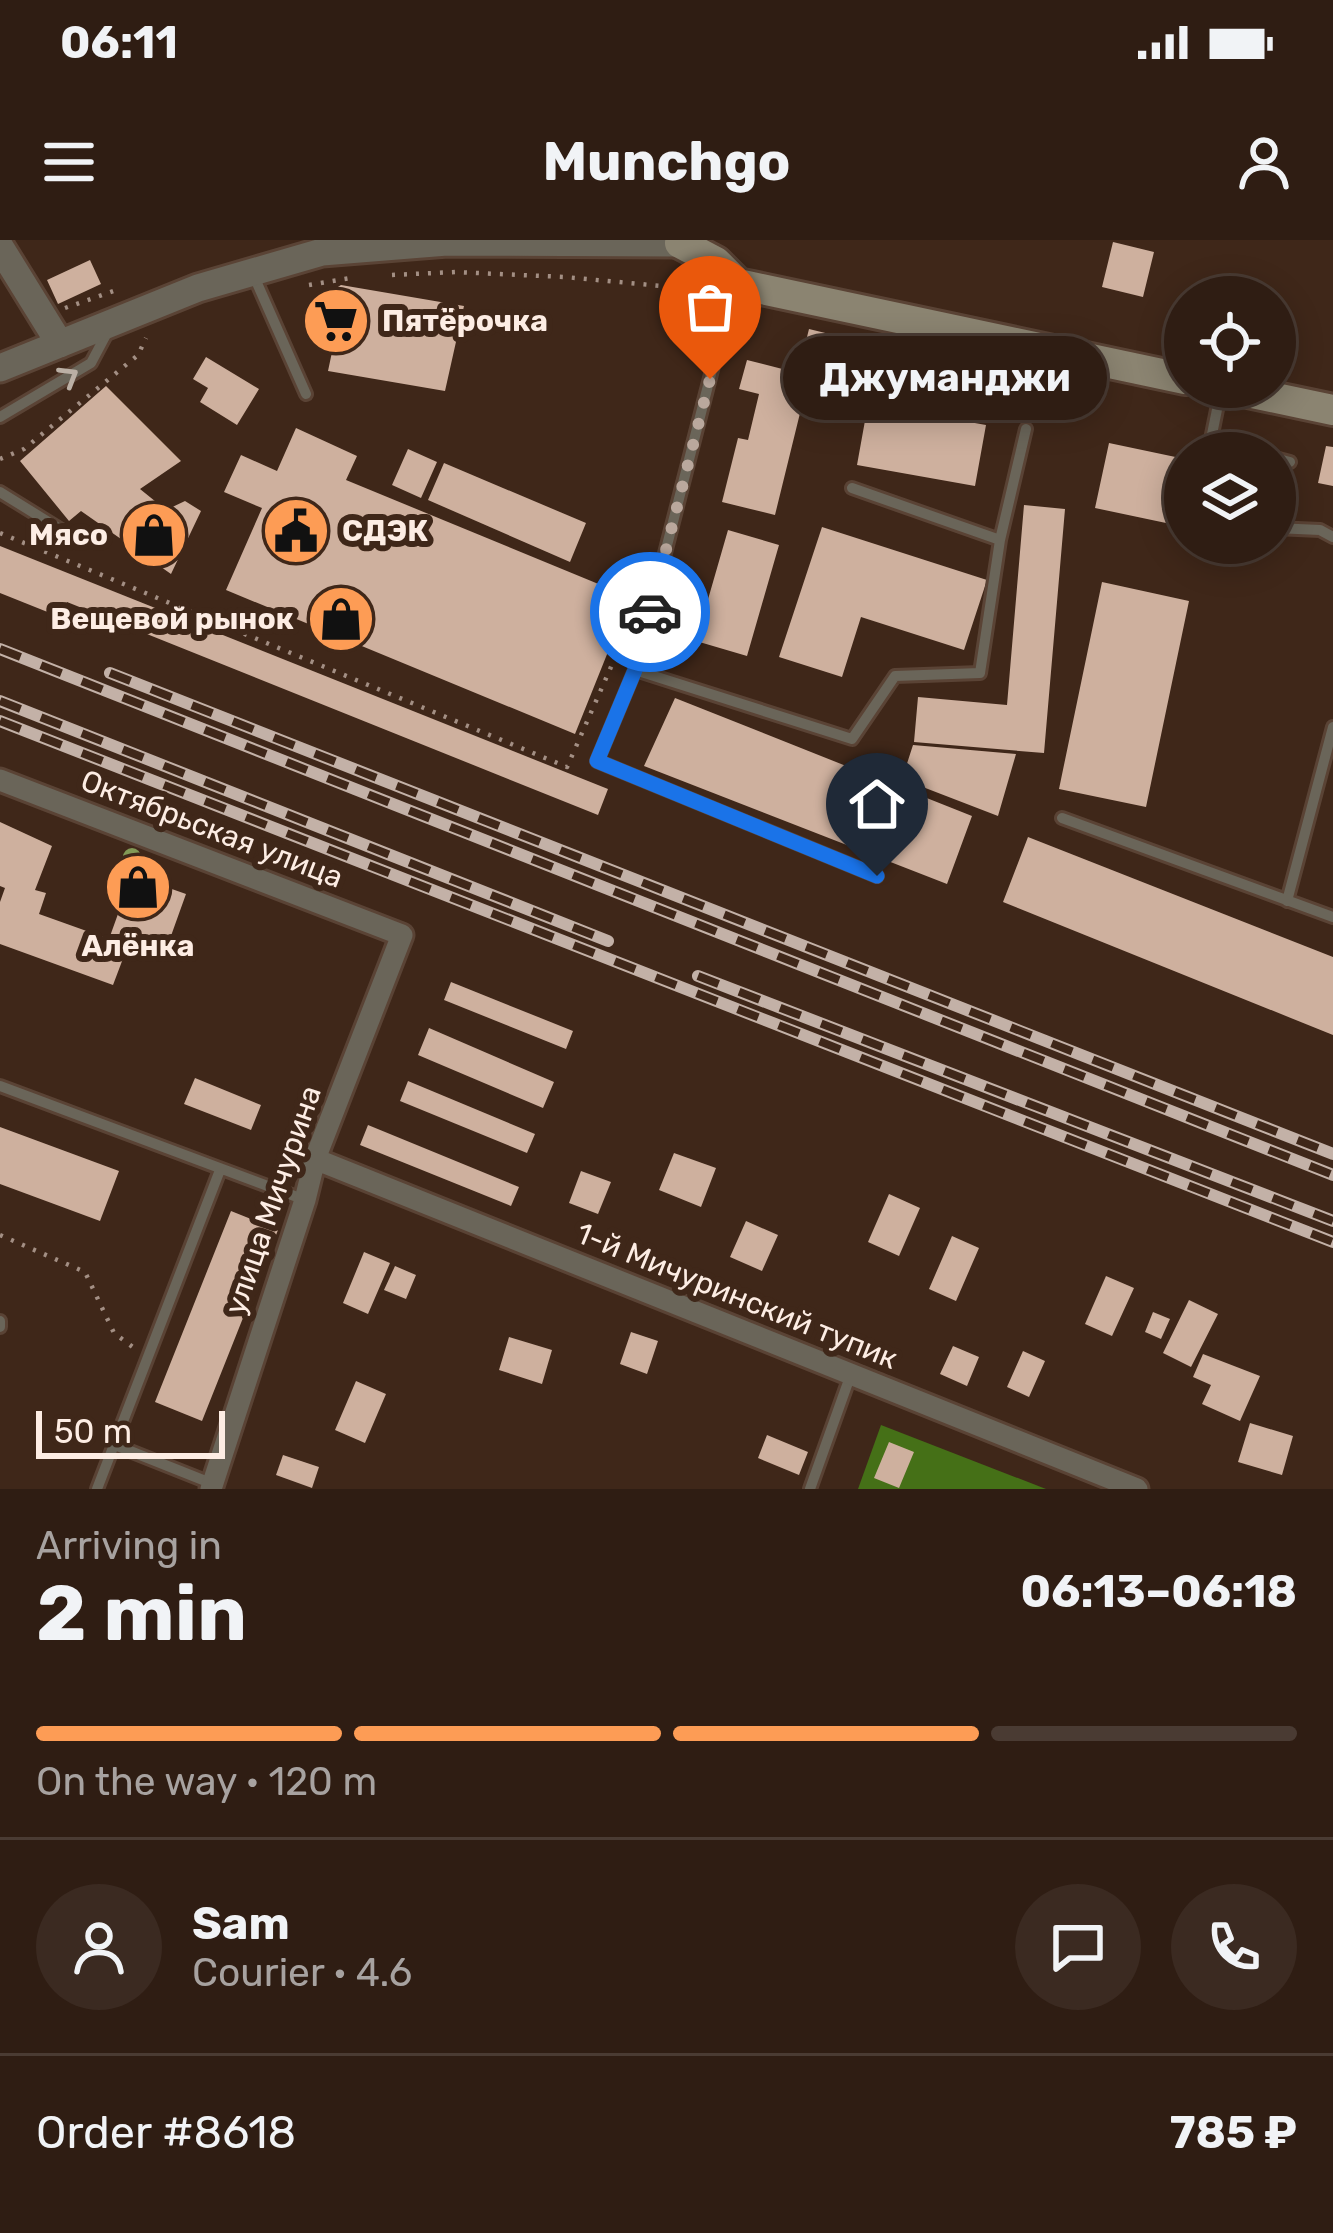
<!DOCTYPE html>
<html lang="en">
<head>
<meta charset="utf-8">
<style>
  :root { --surface:#2f1d13; --page:#3b2a21; --text:#f1f3f6; --muted:#a7a2a0; --line:#4a3b33; --accent:#fd9c55 }
  body { margin:0; font-family:Rubik,sans-serif; background:var(--page); color:var(--text); height:100vh; display:flex; flex-direction:column; font-size:45px; white-space:nowrap }
  * { box-sizing:border-box; margin:0 }
  p { font-size:39px; color:var(--muted) }
  .icon { flex:none; width:66px; height:66px; fill:none; stroke:currentColor; stroke-width:2; stroke-linecap:round; stroke-linejoin:round }
  .map { position:relative; height:1249px; overflow:hidden }
  .details { display:flex; flex-direction:column; background:var(--surface); flex:1 }
  .details>* { flex:none }
  .tools { position:absolute; left:1164px; top:36px; display:grid; gap:24px }
  .tools a { display:grid; place-items:center; width:132px; height:132px; border-radius:50%; background:var(--surface); box-shadow:0 6px 30px #0003,0 0 0 3px var(--line); font-size:60px }
  .scale { position:absolute; left:36px; bottom:30px; width:189px; box-sizing:border-box; padding-left:12px; border:6px solid #fdede4; border-top:0; font-size:33px; line-height:42px; white-space:nowrap; color:#fdede4; -webkit-text-stroke:9px #3f2719; paint-order:stroke }
  .pin { position:absolute; display:grid; place-items:center; width:102px; height:102px; color:#fff; margin:-123px -51px; border-radius:50% 50% 50% 0; rotate:-45deg; box-shadow:0 0 12px #0007 }
  .pin .icon { rotate:45deg }
  .courier { position:absolute; display:grid; place-items:center; width:120px; height:120px; margin:-60px; border:9px solid #1a73e8; border-radius:50%; background:#fff; color:#222; box-shadow:0 3px 15px #0007 }
  .bubble { position:absolute; height:84px; border-radius:42px; background:var(--surface); box-shadow:0 6px 30px #0003,0 0 0 3px var(--line); font-size:39px; font-weight:700; line-height:84px; text-align:center }
  .head em { font-style:normal; font-weight:700 }
  .head div { display:flex; flex-direction:column-reverse }
  .head { display:flex; align-items:center; justify-content:space-between; height:204px; padding:0 36px }
  h1 { font-size:78px; font-weight:700; line-height:90px }
  .bar { display:grid; grid-template-columns:repeat(4,1fr); gap:18px 12px; align-content:center; height:144px; padding:0 36px }
  .bar i { height:15px; border-radius:9px; background:var(--line) }
  .bar .on { background:var(--accent) }
  .bar p { grid-column:span 4 }
  .line { display:flex; align-items:center; gap:30px; padding:0 36px; border-top:3px solid var(--line) }
  .line div { flex:1 }
  .round { display:grid; place-items:center; flex:none; width:126px; height:126px; border-radius:63px; background:var(--page) }
  .status { display:flex; justify-content:space-between; align-items:center; height:84px; padding:0 60px; background:var(--surface); direction:ltr }
  .status svg { height:33px; fill:currentColor }
  header { display:flex; justify-content:space-between; align-items:center; height:156px; padding:0 36px; background:var(--surface); font-size:54px; font-weight:700 }
  .map>svg:first-child { display:block }
</style>
</head>
<body>
<div class="status"><b>06:11</b><svg viewBox="0 0 49 12"><path d="M0 12V9h3v3zM5 12V6h3v6zM10 12V3h3v9zM15 12V0h3v12zM26 1h20v11H26zM47 4h2v5h-2z"/></svg></div>
<header><svg class="icon" aria-label="menu" viewBox="0 0 24 24"><path d="M4 6h16M4 12h16M4 18h16"/></svg>Munchgo<svg class="icon" aria-label="person" viewBox="0 0 24 24"><circle cx="12" cy="8" r="4"/><path d="M4 21q1-7 8-7t8 7"/></svg></header>
<div class="map">
<svg width="1333" height="1249" viewBox="0 0 1333 1249">
  <rect width="100%" height="100%" fill="#3f2719"/>
  <path fill="#457017" d="M881,1185L1046,1249H858Z"/>
  <path fill="#ceb09e" d="M1113,2L1154,12L1143,57L1102,47Z
    M90,20L101,44L58,64L47,40Z
    M341,45L464,66L445,151L328,131L332,112L316,93L320,58Z
    M809,89L854,100L837,169L810,162L809,166L802,165L775,275L722,262L738,198L748,200L759,154L739,149L747,120L798,133Z
    M206,117L259,149L237,185L200,162L208,148L193,139Z
    M106,146L181,221L140,249L166,270L185,261L201,271L171,334L81,271L69,281L20,221Z
    M868,164L986,185L975,246L857,225Z
    M296,188L357,216L346,240L630,357L575,494L226,350L262,268L224,252L241,215L277,231Z
    M1109,203L1185,219V287L1095,268Z
    M1326,206L1333,207V246L1318,243Z
    M408,209L437,222L421,258L392,245Z
    M444,223L586,283L570,322L428,260Z
    M1024,265L1065,269L1044,513L914,502L918,457L1007,465Z
    M822,287L987,340L964,410L861,377L842,437L779,417Z
    M728,290L779,305L747,416L696,401Z
    M0,306L608,549L598,575L67,362L60,377L0,353Z
    M1102,342L1189,361L1146,567L1059,549Z
    M675,458L972,576L947,644L644,526Z
    M913,505L1016,514L998,576L902,539Z
    M0,582L52,606L35,650L46,653L39,674L109,699L132,635L186,654L167,707L144,699L139,712L127,708L113,745L0,704V662L5,648L0,646Z
    M1028,597L1333,717V795L1003,662Z
    M451,742L573,791L566,809L444,760Z
    M429,788L554,842L543,868L418,815Z
    M195,838L261,865L251,890L184,864Z
    M408,841L535,894L527,913L400,861Z
    M368,885L519,947L511,966L360,905Z
    M0,887L119,931L100,981L0,944Z
    M674,913L716,928L701,967L659,950Z
    M581,931L611,942L598,974L569,963Z
    M889,954L920,968L899,1016L868,1002Z
    M231,971L278,990L202,1181L155,1162Z
    M746,981L778,995L762,1031L730,1017Z
    M952,996L979,1008L956,1061L929,1049Z
    M364,1012L390,1023L368,1074L343,1063Z
    M395,1026L416,1035L406,1059L384,1050Z
    M1106,1036L1134,1048L1112,1096L1085,1084Z
    M1189,1060L1218,1074L1191,1127L1163,1113Z
    M1153,1072L1170,1079L1161,1099L1145,1092Z
    M631,1092L658,1101L647,1134L620,1124Z
    M509,1097L552,1110L542,1144L499,1130Z
    M953,1106L979,1117L967,1146L940,1134Z
    M1023,1111L1045,1121L1029,1157L1007,1147Z
    M1203,1114L1260,1136L1240,1181L1202,1164L1211,1145L1193,1137Z
    M356,1141L386,1154L365,1203L335,1190Z
    M1250,1183L1293,1196L1282,1235L1238,1222Z
    M767,1195L808,1212L799,1235L758,1218Z
    M889,1202L914,1212L899,1248L874,1238Z
    M283,1215L319,1227L312,1248L276,1235Z"/>
  <g fill="none" stroke-linecap="round" stroke-linejoin="round">
    <g stroke="#5a4335" stroke-width="16">
      <path id="service" d="M253,34L306,154
        M738,44L731,56L635,430L597,521L877,636
        M1221,150L1210,204L1250,213
        M0,177L91,123L108,91
        M1275,218L1290,222
        M0,252L71,296
        M1275,288L1320,290L1333,297
        M1000,300L1026,189
        M635,430L852,499L895,436L980,433L1000,300L852,248
        M1062,578L1333,677
        M1287,661L1333,487
        M0,846L305,960
        M0,1081V1087
        M115,1205L213,1244
        M97,1249L220,930
        M810,1249L851,1134"/>
    </g>
    <g stroke="#5a4335" stroke-width="27">
      <path id="minor" d="M0,540L402,695L315,919L305,960L211,1249
        M315,919L1137,1249"/>
    </g>
    <g stroke="#5a4335" stroke-width="33">
      <path id="tertiary" d="M0,7L60,104
        M0,128L198,48L322,12L447,2L680,3"/>
    </g>
    <g stroke="#5a4335" stroke-width="36">
      <path id="secondary" d="M682,0L680,3L716,22L738,44L1185,139
        M1224,147L1333,170"/>
    </g>
    <path stroke="#a38f84" stroke-width="4.5" stroke-dasharray="3 9" stroke-linecap="butt" d="M392,35L455,32L565,37L704,50
      M309,45L351,38
      M65,68L116,50
      M0,219L24,209L138,115L146,98
      M0,293L567,527L622,402
      M0,995L85,1032L114,1093L134,1108"/>
    <use href="#service" stroke="#6a6559" stroke-width="10"/>
    <use href="#minor" stroke="#6a6559" stroke-width="21"/>
    <use href="#tertiary" stroke="#6a6559" stroke-width="27"/>
    <use href="#secondary" stroke="#8b8471" stroke-width="30"/>
    <g stroke="#c3b1a7" stroke-width="12">
      <path id="rail" d="M0,409L1333,935
        M110,433L1333,914
        M0,461L608,701
        M0,481L1333,1002
        M698,736L1333,981"/>
    </g>
    <use href="#rail" stroke="#3f2719" stroke-width="8" stroke-dasharray="22" stroke-linecap="butt"/>
  </g>
  <circle fill="#829956" cx="132" cy="617" r="9"/>
  <defs><path id="oneway-chevron" d="M-2-3.5L2.5 0L-2 3.5" fill="none" stroke-width="1.6" stroke-linecap="round" stroke-linejoin="round" transform="scale(3)"/></defs>
  <use stroke="#bbb0a5" href="#oneway-chevron" transform="translate(69 136) rotate(-31)"/>
  <g fill="none" stroke-linecap="round" stroke-linejoin="round">
    <path stroke="#baa89d" stroke-width="12" stroke-dasharray="0 21.6" d="M650,372L710,139"/>
    <path stroke="#1a73e8" stroke-width="15" d="M650,372L635,430L597,521L877,636"/>
  </g>
  <defs>
    <g id="supermarket-disc" transform="scale(3.45)"><circle r="9.5" fill="#fd9c55" stroke="#3f2719"/><path d="M-6-5.5h2.5l.6 2H6L4.5 2H-2.5L-4.4-4H-6ZM-1.5 3.2a1.3 1.3 0 1 0 .1 0ZM3 3.2a1.3 1.3 0 1 0 .1 0Z" fill="#111"/></g>
    <g id="civic-disc" transform="scale(3.45)"><circle r="9.5" fill="#fd9c55" stroke="#3f2719"/><path d="M-.6-6.5H3V-4.5H.6V-3L4-1V1h2V6H-6V1h2V-1L-.6-3ZM-1.2 2.5V6h2.4V2.5Z" fill="#111"/></g>
    <g id="shop-disc" transform="scale(3.45)"><circle r="9.5" fill="#fd9c55" stroke="#3f2719"/><path d="M-5-2.5h2.3a2.7 3.5 0 0 1 5.4 0H5L5.5 6h-11ZM-1.5-2.5h3a1.5 2.3 0 0 0-3 0Z" fill="#111"/></g>
  </defs>
  <g fill-rule="evenodd">
    <use href="#supermarket-disc" x="336" y="81"/>
    <use href="#civic-disc" x="296" y="291"/>
    <use href="#shop-disc" x="154" y="295"/>
    <use href="#shop-disc" x="341" y="379"/>
    <use href="#shop-disc" x="138" y="647"/>
  </g>
  <g text-anchor="middle" stroke-width="12" stroke-linejoin="round" paint-order="stroke">
    <g font-size="30" font-weight="bold" fill="#fdede4" stroke="#3f2719" text-anchor="start">
      <text x="382" y="91">Пятёрочка</text>
      <text x="342" y="301">СДЭК</text>
      <text x="108" y="305" text-anchor="end">Мясо</text>
      <text x="294" y="389" text-anchor="end">Вещевой рынок</text>
      <text x="138" y="716" text-anchor="middle">Алёнка</text>
    </g>
    <g font-size="30" fill="#fdede4" stroke="#3f2719">
      <text transform="translate(212 589) rotate(21)" y="10">Октябрьская улица</text>
      <text transform="translate(273 960) rotate(-71)" y="10">улица Мичурина</text>
      <text transform="translate(737 1056) rotate(22)" y="10">1-й Мичуринский тупик</text>
    </g>
  </g>
</svg>
<div class="tools">
<a><svg class="icon" aria-label="locate" viewBox="0 0 24 24"><circle cx="12" cy="12" r="6"/><path d="M12 2v4M12 18v4M2 12h4M18 12h4"/></svg></a>
<a><svg class="icon" aria-label="layers" viewBox="0 0 24 24"><path d="M12 4l9 5-9 5-9-5zM3 14l9 5 9-5"/></svg></a>
</div>
<div class="scale">50 m</div>
<div class="pin" style="left:710px;top:139px;background:#ea580c"><svg class="icon" aria-label="bag" viewBox="0 0 24 24"><path d="M5 8h14l-1 12H6zM9 8a3 3 0 0 1 6 0"/></svg></div>
<div class="pin" style="left:877px;top:636px;background:#1f2937"><svg class="icon" aria-label="home" viewBox="0 0 24 24"><path d="M3 11l9-7 9 7M6 9v11h12V9"/></svg></div>
<div class="courier" style="left:650px;top:372px"><svg class="icon" aria-label="car" viewBox="0 0 24 24"><path d="M5 17H2v-5l4-1 3-4h7l3 4 3 1v5h-3M9 17h6M6 11h13"/><circle cx="7" cy="17" r="2"/><circle cx="17" cy="17" r="2"/></svg></div>
<div class="bubble" style="left:783px;top:96px;width:324px">Джуманджи</div>
</div>
<section class="details">
<div class="head"><div><h1>2 min</h1><p>Arriving in</p></div><em>06:13–06:18</em></div>
<div class="bar"><i class="on"></i><i class="on"></i><i class="on"></i><i></i><p>On the way · 120 m</p></div>
<div class="line" style="height:216px"><a class="round"><svg class="icon" aria-label="person" viewBox="0 0 24 24"><circle cx="12" cy="8" r="4"/><path d="M4 21q1-7 8-7t8 7"/></svg></a><div><b>Sam</b><p>Courier · 4.6</p></div><a class="round"><svg class="icon" aria-label="chat" viewBox="0 0 24 24"><path d="M4 5h16v11H9l-5 4z"/></svg></a><a class="round"><svg class="icon" aria-label="phone" viewBox="0 0 24 24"><path d="M5 4h4l2 5-3 2q2 4 5 5l2-3 5 2v4C11 20 4 13 5 4z"/></svg></a></div>
<div class="line" style="height:156px"><div>Order #8618</div><b>785 ₽</b></div>
</section>
</body>
</html>
